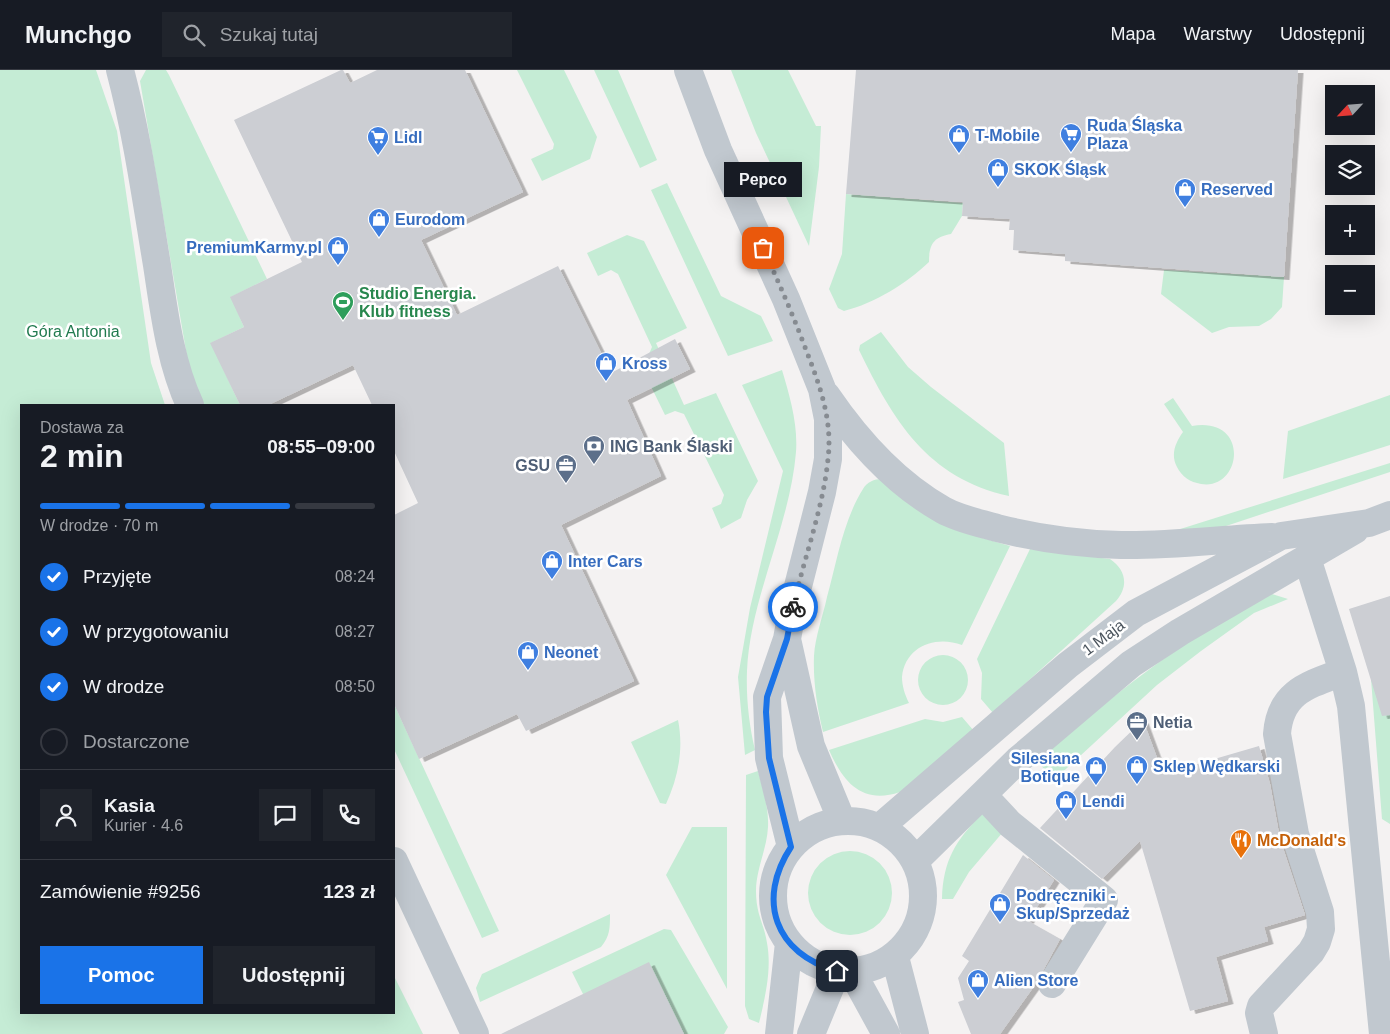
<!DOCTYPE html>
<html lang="pl">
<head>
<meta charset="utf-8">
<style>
  :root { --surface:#171b24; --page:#20242c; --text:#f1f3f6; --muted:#9ea1a6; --line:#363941; --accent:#1a73e8 }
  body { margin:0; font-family:Arial,sans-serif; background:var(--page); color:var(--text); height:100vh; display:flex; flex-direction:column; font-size:19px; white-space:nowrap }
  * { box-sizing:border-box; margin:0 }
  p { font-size:16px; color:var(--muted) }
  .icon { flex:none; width:28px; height:28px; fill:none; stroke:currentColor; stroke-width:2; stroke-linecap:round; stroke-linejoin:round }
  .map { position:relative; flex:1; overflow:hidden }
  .panel { position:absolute; left:20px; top:334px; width:375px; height:610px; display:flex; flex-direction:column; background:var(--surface); border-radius:0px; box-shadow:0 5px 20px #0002 }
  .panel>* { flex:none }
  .needle { width:32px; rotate:244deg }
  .fabs { position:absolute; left:1325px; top:15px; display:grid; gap:10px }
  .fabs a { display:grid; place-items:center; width:50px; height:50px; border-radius:0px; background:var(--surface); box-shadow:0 5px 20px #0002; font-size:25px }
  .pin { position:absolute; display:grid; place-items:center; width:42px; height:42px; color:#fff; margin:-21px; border-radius:10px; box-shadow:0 2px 8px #0006 }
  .courier { position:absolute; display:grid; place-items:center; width:50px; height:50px; margin:-25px; border:4px solid #1a73e8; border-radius:50%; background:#fff; color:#222; box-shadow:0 1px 6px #0007 }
  .bubble { position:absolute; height:35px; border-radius:0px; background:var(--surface); box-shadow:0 5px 20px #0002; font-size:16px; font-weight:800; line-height:35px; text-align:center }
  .summary em { font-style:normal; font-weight:800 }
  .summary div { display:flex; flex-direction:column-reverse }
  .summary { display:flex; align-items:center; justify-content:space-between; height:85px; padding:0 20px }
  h1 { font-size:32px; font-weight:800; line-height:38px }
  .bar { display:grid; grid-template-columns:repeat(4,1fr); gap:8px 5px; align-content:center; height:60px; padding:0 20px }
  .bar i { height:6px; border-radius:4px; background:var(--line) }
  .bar .current { background:var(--accent) }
  .bar p { grid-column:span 4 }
  .line { display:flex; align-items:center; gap:12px; padding:0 20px; border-top:1px solid var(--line) }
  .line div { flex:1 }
  .round { display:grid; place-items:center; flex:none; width:52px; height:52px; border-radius:0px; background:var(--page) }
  ol { padding:0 20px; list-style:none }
  li { display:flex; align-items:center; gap:15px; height:55px }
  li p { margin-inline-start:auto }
  li .icon { padding:5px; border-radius:50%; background:var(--accent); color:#fff; stroke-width:4 }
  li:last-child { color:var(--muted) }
  li i { width:28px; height:28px; border:2px solid var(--line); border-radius:50% }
  .cta { display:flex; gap:10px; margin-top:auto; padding:10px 20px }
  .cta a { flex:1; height:58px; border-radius:0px; background:var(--accent); color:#fff; font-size:20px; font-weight:800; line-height:58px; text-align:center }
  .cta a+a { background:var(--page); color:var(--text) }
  header { display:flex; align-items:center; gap:30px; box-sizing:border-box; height:70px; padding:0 25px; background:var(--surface); border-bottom:1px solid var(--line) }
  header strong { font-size:24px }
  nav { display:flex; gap:28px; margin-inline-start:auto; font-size:18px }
  .search { width:350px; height:45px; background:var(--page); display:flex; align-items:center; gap:12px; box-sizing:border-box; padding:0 18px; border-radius:0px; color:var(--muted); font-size:19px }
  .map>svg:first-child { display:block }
</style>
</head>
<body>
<header>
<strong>Munchgo</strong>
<div class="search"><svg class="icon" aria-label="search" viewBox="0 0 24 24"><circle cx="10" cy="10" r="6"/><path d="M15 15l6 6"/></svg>Szukaj tutaj</div>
<nav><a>Mapa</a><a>Warstwy</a><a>Udostępnij</a></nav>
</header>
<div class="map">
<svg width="1390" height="964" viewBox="0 0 1390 964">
  <defs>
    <filter id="shadow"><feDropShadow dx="5.5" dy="3" stdDeviation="0" flood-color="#0004"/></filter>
  </defs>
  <rect width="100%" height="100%" fill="#f4f2f2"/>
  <path fill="#c5ecd5" d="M0,0H96L117,61L151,293L165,335H21V942H394V906L423,964H0Z
    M146,0H166L169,5L267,209L231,227L244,257L211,273L240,335H200L191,310L140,11Z
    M517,0H564L597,67L590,89L542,111L531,89L553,79L554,74Z
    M594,0H618L657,90L640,98Z
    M731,0H788L816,56H821L819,97L809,176L756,63Z
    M667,113L721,226L761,246L773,271L728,286L651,120Z
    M846,124L963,133L962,146L951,164C933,167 929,175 929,192C906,214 875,233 844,241L838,238L829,219L842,184Z
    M627,165L644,171L687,258L656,273L684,335L716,323L758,411L747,430L741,448L721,459L712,438L721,434L724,425L684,344L675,341L665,345L638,290L649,284L652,277L618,204L611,200L598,206L587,183Z
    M1164,200L1284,207L1282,237L1271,249L1259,256L1229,257L1212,263L1161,224Z
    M881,262L908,297L931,317L1004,373L1009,426C927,408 893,350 859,280L860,275Z
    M782,300C790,327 798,354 796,382C790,456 750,528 747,601C746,628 749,654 755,680L745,685L738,607L750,538L783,401L742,315Z
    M1390,325V375L1283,409L1288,361Z
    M1173,328L1192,356C1251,346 1242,421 1201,414C1190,412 1182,407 1177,397C1170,384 1176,372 1183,362L1164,334Z
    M1390,393V402L1220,458L1174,461Z
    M882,409L962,462L1010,476L962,575C936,565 905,576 902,607C902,616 905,625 909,633L823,662C817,637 813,612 814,586C815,567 823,546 827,527C837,491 843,451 863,419C867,412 874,409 882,409Z
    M1030,479L1110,489C1126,500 1129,516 1116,531L993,643L981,629L982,603L977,589Z
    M1272,524L1288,529L1254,543L1201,581L1157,615L1054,710L1037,691C1110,628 1184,566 1272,524Z
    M918 610a25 25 0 1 1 50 0a25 25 0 1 1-50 0Z
    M1390,603V754L1382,749L1371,609Z
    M394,634L499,861L482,868L394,679Z
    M962,647L974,661L900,722C862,735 843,712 829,680L925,649L943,652Z
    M678,650C684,679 678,708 666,734L660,733L631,672Z
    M758,701C763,719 769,739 768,757C767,779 756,799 756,821C756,845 764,853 767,873C772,899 765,928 759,953L749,949L745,936L746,705Z
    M982,744L1003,762L969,802L953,829H942C943,790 956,770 982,744Z
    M692,757H727V919L666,805Z
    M808 823a42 42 0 1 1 84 0a42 42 0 1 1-84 0Z
    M610,844C610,858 610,866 601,877L480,932L476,918L482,904Z
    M664,859L671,860L728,957L724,964H684L583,924L572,902Z"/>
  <path fill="#ccced3" filter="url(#shadow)" d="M341,0H343L350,13L377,0H465L523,122L421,170L457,245L558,196L611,303L675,269L690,299L627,330L661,406L561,455L634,611L526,661L517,644L419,689L394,634V445L418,433L394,381V335H372L353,295L268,335H240L210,273L244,257L230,227L302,192L234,50Z
    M856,0H1298L1284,207L1065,191V184L1013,180L1014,160H1009L1010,149L962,146L963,132L846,124Z
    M1390,526V645L1382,646L1349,539Z
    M1143,650L1163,704L1259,676L1270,714L1280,769L1305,845L1264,857L1268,871L1216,887L1228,931L1190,941L1140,771L1102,809L1040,758L1115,677Z
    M1023,785L1054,810L1028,851L1060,869L1037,912L1000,964H971L958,932L964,930L958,908L969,891L962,886Z
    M649,892L684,964H501L583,924Z"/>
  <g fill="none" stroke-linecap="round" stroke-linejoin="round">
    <path stroke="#c1c8cf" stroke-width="28" d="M120,0C137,64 146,129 157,195C164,241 170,292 190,335
      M688,0L718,80L786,229L822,319L828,349V389L822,422L793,536L787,569L767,627L769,688L791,777
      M826,325C856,369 895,413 943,440C959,449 980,453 997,458C1036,468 1080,474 1121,475C1171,476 1222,469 1272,467
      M1307,488L1343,602L1351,636L1383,964
      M787,569L811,676L842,751
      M983,725L1010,754L1104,830L1052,914
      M773 826a75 75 0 1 1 150 0a75 75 0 1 1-150 0Z
      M880,757L1068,595L1136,543L1281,466L1369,453L1390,445
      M394,791L475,964
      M915,791L1018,690L1131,594L1180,562L1355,460
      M895,887L915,964
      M852,902L886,964
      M779,964L789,873
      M811,964L837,901
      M1264,964L1259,943L1261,936L1311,882L1317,872L1321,859L1320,842L1295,764L1277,664C1280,622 1308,615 1343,602"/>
  </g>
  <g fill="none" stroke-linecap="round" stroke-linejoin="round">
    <path stroke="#868b91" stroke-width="5" stroke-dasharray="0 9" d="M763,178C777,209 791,240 803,272C818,311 833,347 828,389C823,439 804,488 793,537"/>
    <path stroke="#1a73e8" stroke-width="6" d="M793,537L787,569L767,627L766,642L769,688L791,777C756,830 775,884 837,901"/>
  </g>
  <defs>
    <g id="supermarket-pin" transform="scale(1.125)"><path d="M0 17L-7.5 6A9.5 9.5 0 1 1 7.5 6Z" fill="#3f7fe0" stroke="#fff"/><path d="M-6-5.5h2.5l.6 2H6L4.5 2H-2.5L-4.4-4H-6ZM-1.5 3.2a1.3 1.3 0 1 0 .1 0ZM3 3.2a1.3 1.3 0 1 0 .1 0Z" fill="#fff"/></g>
    <g id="shop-pin" transform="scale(1.125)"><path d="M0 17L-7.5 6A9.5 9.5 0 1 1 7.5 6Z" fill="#3f7fe0" stroke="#fff"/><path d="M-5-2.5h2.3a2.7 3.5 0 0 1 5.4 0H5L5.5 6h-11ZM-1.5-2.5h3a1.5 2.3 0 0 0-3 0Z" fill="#fff"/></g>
    <g id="stadium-pin" transform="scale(1.125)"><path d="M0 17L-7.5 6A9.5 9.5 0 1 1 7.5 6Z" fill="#2e9e5b" stroke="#fff"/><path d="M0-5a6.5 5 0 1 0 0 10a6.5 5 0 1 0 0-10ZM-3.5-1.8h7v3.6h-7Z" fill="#fff"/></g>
    <g id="bank-pin" transform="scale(1.125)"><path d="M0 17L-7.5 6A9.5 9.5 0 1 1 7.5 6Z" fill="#5c6f8a" stroke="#fff"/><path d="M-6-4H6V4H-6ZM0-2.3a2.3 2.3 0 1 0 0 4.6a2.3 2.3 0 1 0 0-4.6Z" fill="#fff"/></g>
    <g id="office-pin" transform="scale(1.125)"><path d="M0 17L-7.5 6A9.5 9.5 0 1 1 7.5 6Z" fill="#5c6f8a" stroke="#fff"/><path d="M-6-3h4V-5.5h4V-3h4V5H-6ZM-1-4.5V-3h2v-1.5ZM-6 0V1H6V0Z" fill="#fff"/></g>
    <g id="restaurant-pin" transform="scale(1.125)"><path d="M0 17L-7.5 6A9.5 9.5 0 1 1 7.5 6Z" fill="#e8710a" stroke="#fff"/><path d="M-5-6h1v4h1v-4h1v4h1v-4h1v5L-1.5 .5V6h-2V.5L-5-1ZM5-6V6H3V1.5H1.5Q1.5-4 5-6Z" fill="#fff"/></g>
  </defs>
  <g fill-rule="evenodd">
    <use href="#supermarket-pin" x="1071" y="64"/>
    <use href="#shop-pin" x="959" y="65"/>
    <use href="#supermarket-pin" x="378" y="67"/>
    <use href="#shop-pin" x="998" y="99"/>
    <use href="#shop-pin" x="1185" y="119"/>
    <use href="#shop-pin" x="379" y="149"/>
    <use href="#shop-pin" x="338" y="177"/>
    <use href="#stadium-pin" x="343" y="232"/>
    <use href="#shop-pin" x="606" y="293"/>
    <use href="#bank-pin" x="594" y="376"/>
    <use href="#office-pin" x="566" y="395"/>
    <use href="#shop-pin" x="552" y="491"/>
    <use href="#shop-pin" x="528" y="582"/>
    <use href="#office-pin" x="1137" y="652"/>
    <use href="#shop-pin" x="1137" y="696"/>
    <use href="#shop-pin" x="1096" y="697"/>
    <use href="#shop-pin" x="1066" y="731"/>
    <use href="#restaurant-pin" x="1241" y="770"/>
    <use href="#shop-pin" x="1000" y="834"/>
    <use href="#shop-pin" x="978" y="910"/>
  </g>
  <g text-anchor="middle" stroke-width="5" stroke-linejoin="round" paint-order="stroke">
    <g font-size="16" font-weight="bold" fill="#366cbe" stroke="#fff" text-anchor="start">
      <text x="1087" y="61">Ruda Śląska<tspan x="1087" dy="18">Plaza</tspan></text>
      <text x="975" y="71">T-Mobile</text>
      <text x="394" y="73">Lidl</text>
      <text x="1014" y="105">SKOK Śląsk</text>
      <text x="1201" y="125">Reserved</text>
      <text x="395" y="155">Eurodom</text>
      <text x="322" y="183" text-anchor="end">PremiumKarmy.pl</text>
      <text x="622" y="299">Kross</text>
      <text x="568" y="497">Inter Cars</text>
      <text x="544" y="588">Neonet</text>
      <text x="1080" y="694" text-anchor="end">Silesiana<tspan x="1080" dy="18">Botique</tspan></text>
      <text x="1153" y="702">Sklep Wędkarski</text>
      <text x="1082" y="737">Lendi</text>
      <text x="1016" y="831">Podręczniki -<tspan x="1016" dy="18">Skup/Sprzedaż</tspan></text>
      <text x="994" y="916">Alien Store</text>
    </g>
    <g font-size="16" font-weight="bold" fill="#27864d" stroke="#fff" text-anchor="start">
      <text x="359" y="229">Studio Energia.<tspan x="359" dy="18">Klub fitness</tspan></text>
    </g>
    <g font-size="16" fill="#217a4f" stroke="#fff">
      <text x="73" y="267">Góra Antonia</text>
    </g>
    <g font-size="16" font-weight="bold" fill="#4e5e75" stroke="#fff" text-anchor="start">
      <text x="610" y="382">ING Bank Śląski</text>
      <text x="550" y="401" text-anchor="end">GSU</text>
      <text x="1153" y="658">Netia</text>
    </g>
    <g font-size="16" fill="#4b545d" stroke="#fff">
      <text transform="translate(1103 567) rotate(-37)" y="6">1 Maja</text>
    </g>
    <g font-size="16" font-weight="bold" fill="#c56008" stroke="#fff" text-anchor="start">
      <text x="1257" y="776">McDonald's</text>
    </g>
  </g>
</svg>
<div class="fabs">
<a><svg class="needle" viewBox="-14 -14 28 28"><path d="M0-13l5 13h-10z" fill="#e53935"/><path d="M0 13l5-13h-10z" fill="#9ea1a6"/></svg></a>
<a><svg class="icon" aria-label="layers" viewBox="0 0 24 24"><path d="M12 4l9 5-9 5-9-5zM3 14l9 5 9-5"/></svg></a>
<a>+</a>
<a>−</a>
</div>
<div class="pin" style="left:763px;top:178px;background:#ea580c"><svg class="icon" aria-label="bag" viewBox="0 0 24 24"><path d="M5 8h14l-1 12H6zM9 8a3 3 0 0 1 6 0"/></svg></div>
<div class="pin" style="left:837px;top:901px;background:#1f2937"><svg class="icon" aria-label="home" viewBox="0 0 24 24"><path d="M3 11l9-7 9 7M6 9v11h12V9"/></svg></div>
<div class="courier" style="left:793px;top:537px"><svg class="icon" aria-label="bike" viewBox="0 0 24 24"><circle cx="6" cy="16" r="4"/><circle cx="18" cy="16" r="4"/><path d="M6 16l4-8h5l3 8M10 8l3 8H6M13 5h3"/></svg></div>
<div class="bubble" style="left:724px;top:92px;width:78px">Pepco</div>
<section class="panel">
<div class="summary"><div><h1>2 min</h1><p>Dostawa za</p></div><em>08:55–09:00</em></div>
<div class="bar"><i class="current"></i><i class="current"></i><i class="current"></i><i></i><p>W drodze · 70 m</p></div>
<ol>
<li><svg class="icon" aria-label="check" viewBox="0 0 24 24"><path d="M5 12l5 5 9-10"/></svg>Przyjęte<p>08:24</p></li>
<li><svg class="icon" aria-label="check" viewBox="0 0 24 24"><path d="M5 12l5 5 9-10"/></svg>W przygotowaniu<p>08:27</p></li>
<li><svg class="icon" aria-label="check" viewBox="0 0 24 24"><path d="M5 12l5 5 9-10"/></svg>W drodze<p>08:50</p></li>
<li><i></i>Dostarczone</li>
</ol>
<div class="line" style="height:90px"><a class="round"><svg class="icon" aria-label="person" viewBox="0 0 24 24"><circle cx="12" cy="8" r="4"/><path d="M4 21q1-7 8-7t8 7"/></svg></a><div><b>Kasia</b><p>Kurier · 4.6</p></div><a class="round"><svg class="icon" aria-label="chat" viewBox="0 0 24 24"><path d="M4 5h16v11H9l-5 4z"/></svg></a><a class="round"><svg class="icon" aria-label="phone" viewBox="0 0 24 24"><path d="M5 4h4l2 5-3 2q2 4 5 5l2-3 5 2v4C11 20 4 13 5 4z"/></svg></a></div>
<div class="line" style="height:65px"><div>Zamówienie #9256</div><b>123 zł</b></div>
<div class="cta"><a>Pomoc</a><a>Udostępnij</a></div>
</section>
</div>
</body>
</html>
